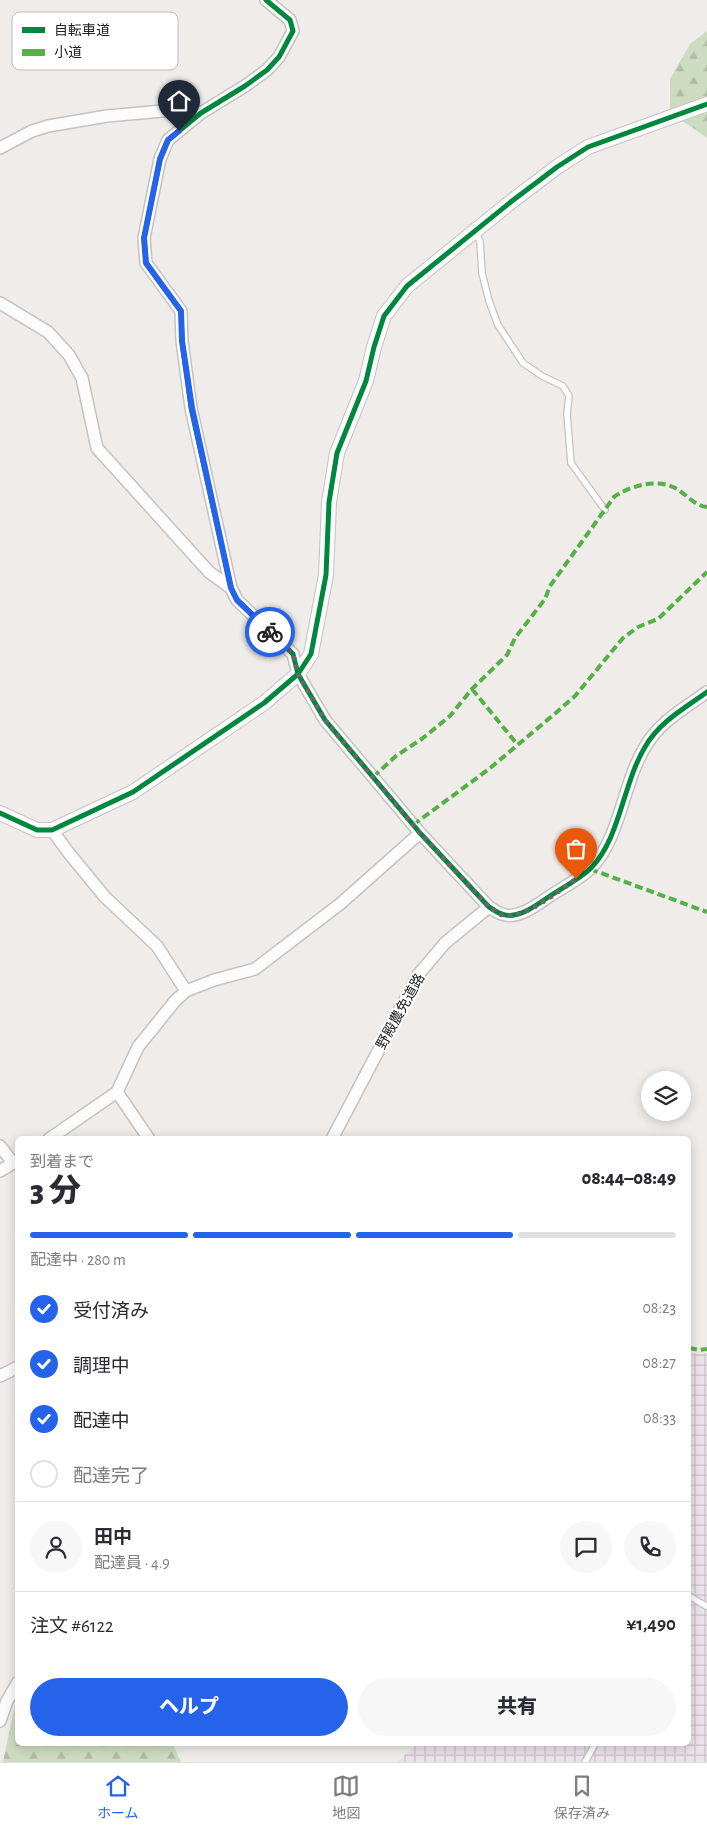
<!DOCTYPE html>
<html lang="ja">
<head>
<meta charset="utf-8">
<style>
  :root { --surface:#fff; --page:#f7f7f7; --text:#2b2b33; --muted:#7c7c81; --line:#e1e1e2; --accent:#2563eb }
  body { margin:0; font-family:"Alegreya Sans","Noto Sans JP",sans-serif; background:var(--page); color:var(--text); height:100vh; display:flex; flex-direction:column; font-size:19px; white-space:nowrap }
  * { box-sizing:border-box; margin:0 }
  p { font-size:16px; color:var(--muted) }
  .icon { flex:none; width:28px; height:28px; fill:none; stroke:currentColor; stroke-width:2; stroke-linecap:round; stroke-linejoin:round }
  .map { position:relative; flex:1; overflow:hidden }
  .sheet { position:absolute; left:15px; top:1136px; width:676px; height:610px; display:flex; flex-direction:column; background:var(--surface); border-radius:8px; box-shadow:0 2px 12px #0003 }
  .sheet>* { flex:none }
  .tools { position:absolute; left:641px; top:1071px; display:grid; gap:10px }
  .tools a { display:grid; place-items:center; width:50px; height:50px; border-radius:50%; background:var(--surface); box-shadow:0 2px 12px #0003; font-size:25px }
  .pin { position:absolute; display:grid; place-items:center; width:42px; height:42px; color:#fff; margin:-51px -21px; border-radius:50% 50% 50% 0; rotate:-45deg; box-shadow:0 0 5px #0007 }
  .pin .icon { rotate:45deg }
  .courier { position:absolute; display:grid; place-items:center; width:50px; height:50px; margin:-25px; border:4px solid #2563eb; border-radius:50%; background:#fff; color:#222; box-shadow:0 1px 6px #0007 }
  .head em { font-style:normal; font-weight:800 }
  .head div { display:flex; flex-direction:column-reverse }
  .head { display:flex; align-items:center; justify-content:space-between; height:85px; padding:0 15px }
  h1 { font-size:32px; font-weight:800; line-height:38px }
  .bar { display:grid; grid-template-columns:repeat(4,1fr); gap:8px 5px; align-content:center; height:60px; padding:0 15px }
  .bar i { height:6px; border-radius:4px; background:var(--line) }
  .bar .current { background:var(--accent) }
  .bar p { grid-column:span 4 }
  .line { display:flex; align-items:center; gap:12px; padding:0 15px; border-top:1px solid var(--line) }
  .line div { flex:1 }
  .round { display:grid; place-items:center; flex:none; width:52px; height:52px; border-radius:26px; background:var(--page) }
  ol { padding:0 15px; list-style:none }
  li { display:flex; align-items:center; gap:15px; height:55px }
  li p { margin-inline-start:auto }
  li .icon { padding:5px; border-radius:50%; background:var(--accent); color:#fff; stroke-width:4 }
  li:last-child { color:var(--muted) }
  li i { width:28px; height:28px; border:2px solid var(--line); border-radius:50% }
  .button { display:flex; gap:10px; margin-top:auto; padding:10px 15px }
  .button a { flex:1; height:58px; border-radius:30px; background:var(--accent); color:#fff; font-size:20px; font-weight:800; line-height:58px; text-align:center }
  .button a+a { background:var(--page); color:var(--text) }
  .tab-bar { display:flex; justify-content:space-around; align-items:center; height:70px; border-top:1px solid var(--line); background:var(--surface); font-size:14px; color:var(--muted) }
  .tab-bar a { display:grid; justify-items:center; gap:2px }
  .tab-bar .current { color:var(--accent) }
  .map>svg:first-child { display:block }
</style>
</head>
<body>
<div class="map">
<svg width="707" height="1762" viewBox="0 0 707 1762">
  <defs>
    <pattern id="industrial-grid" width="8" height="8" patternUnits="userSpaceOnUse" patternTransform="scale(1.25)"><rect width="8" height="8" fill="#ece2e9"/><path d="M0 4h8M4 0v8" fill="none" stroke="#cac2c8"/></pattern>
    <pattern id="forest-firs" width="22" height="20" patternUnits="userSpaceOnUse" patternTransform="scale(1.25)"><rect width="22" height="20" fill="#cddcc0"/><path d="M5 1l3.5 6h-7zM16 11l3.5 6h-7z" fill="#b0bca5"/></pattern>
  </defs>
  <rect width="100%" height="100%" fill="#efecea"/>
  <path fill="url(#industrial-grid)" d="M689,1352L699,1354L707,1353V1762H397L417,1744H689Z"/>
  <path fill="url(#forest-firs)" d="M707,31V138L670,112V79L690,44Z
    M17,1695L18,1744H173L181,1762H3Z"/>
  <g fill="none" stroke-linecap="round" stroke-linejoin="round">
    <g stroke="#c5c3c2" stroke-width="8">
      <path id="service" d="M475,233L480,241L482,273L489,301L498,325L523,363L542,376L563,386L569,396L567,414L571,463L605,510
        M689,1596L706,1606
        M585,1762L595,1744"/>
    </g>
    <g stroke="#c5c3c2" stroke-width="14">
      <path id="minor" d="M266,0L290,20L293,31L279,57L267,70L245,86L201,113L168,140L160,159L144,238L146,263L181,311L182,341L191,408L231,588L237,600L293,654L298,674L325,720L420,833L489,907C493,909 497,913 502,914C517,920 535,906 547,898C560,889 580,879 591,868C620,839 623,783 645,747C659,722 685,708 707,692
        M0,148L32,131L48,126L107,116L185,109L201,113
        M0,303L48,332L69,355L82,378L97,448L209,572L231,588
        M52,830L68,852L105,897L157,946L186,991
        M117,1092L149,1139
        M49,1139L117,1092L138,1047L175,1001L186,991L214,980L255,969L340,904L420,833
        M332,1139L418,975L445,943L489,907
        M0,1146L13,1163
        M0,1171L18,1160
        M0,1376L18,1367
        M0,1721L7,1701L18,1682"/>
    </g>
    <g stroke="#c5c3c2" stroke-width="16">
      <path id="tertiary" d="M0,813L37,830H52L133,792L264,703L298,674L311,654L326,575L329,502L337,453L366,381L374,347L384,316L407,286L512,201L557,167L588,147L707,104"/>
    </g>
    <use href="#service" stroke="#fdfcfc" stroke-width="5.5"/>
    <use href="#minor" stroke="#fdfcfc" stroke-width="11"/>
    <use href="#tertiary" stroke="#fdfcfc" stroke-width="14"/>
    <path stroke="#55b145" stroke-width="4" stroke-dasharray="8 4" stroke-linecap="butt" d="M472,689L517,744
      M373,777L396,756L423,738L450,716L472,689L507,655L515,638L545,599L550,586L614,497C631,485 659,478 677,489C687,495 695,506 707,507
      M413,825L489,769L558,711L575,696L623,638L638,627L658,619L707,572
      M590,869L707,912
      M689,1348L699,1350L707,1349"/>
    <g stroke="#fff" stroke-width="8">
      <path id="cycleway" d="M266,0L290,20L293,31L279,57L267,70L245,86L201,113L168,140L160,159L144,238L146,263L181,311L182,341L191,408L231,588L237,600L293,654L298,674L325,720L420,833L489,907C493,909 497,913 502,914C517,920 535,906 547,898C560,889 580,879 591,868C620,839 623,783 645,747C659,722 685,708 707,692
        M0,813L37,830H52L133,792L264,703L298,674L311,654L326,575L329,502L337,453L366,381L374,347L384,316L407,286L512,201L557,167L588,147L707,104"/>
    </g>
    <use href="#cycleway" stroke="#00873e" stroke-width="5"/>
  </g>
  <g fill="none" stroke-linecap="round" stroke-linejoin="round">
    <path stroke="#696867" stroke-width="5" stroke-dasharray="0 9" d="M270,632L293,654L298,674L325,720L420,833L489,907C493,909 498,913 502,915C522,921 560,890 576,879"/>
    <path stroke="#2563eb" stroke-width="6" d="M179,131L168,140L160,159L144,238L146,263L181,311L182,341L192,408L231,588L237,600L270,632"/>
  </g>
  <g text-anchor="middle" stroke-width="4" stroke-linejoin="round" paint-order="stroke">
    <g font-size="14" fill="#212121" stroke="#fff">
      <text transform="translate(400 1011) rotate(-61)" y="5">野殿農免道路</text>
    </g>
  </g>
  <rect x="12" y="12" width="166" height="58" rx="8" fill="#fff" stroke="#bcbcbc" stroke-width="1"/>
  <rect x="22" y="27" width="23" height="6" fill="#00873e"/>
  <rect x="22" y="49" width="23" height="7" fill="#55b145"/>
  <g font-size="14" fill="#212121">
    <text x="54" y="35">自転車道</text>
    <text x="54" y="57">小道</text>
  </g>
</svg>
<div class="tools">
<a><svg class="icon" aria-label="layers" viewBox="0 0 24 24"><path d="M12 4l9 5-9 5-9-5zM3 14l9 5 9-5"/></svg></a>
</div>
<div class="pin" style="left:576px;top:879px;background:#ea580c"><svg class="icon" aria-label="bag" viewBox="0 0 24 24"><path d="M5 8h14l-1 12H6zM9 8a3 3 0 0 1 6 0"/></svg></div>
<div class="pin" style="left:179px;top:131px;background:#1f2937"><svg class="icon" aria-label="home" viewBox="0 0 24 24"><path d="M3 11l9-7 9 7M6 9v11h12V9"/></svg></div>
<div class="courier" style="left:270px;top:632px"><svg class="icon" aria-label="bike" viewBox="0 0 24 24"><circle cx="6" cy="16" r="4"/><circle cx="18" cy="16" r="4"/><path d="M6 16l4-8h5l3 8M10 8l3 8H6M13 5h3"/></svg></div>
<section class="sheet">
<div class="head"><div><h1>3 分</h1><p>到着まで</p></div><em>08:44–08:49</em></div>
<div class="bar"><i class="current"></i><i class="current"></i><i class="current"></i><i></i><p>配達中 · 280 m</p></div>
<ol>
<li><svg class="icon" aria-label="check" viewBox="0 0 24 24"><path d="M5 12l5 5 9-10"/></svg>受付済み<p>08:23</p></li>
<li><svg class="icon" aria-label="check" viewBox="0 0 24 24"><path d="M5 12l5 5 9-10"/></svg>調理中<p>08:27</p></li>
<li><svg class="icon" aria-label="check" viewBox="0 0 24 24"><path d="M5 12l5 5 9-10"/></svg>配達中<p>08:33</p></li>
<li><i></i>配達完了</li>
</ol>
<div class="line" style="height:90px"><a class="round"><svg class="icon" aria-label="person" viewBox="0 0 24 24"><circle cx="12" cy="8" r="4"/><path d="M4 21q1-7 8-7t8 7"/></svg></a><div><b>田中</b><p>配達員 · 4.9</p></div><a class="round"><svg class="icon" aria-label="chat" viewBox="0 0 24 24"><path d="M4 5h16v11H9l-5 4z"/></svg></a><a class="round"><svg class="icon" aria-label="phone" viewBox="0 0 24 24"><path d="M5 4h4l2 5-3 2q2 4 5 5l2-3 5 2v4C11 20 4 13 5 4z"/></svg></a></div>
<div class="line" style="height:65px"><div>注文 #6122</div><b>¥1,490</b></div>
<div class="button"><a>ヘルプ</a><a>共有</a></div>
</section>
</div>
<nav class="tab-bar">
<a class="current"><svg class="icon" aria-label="home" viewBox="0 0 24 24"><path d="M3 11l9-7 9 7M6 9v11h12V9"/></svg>ホーム</a>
<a><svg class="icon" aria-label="map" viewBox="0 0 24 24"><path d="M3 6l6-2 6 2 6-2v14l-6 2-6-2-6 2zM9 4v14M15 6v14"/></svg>地図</a>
<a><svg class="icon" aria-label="saved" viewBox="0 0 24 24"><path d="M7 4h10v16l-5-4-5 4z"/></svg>保存済み</a>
</nav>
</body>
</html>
